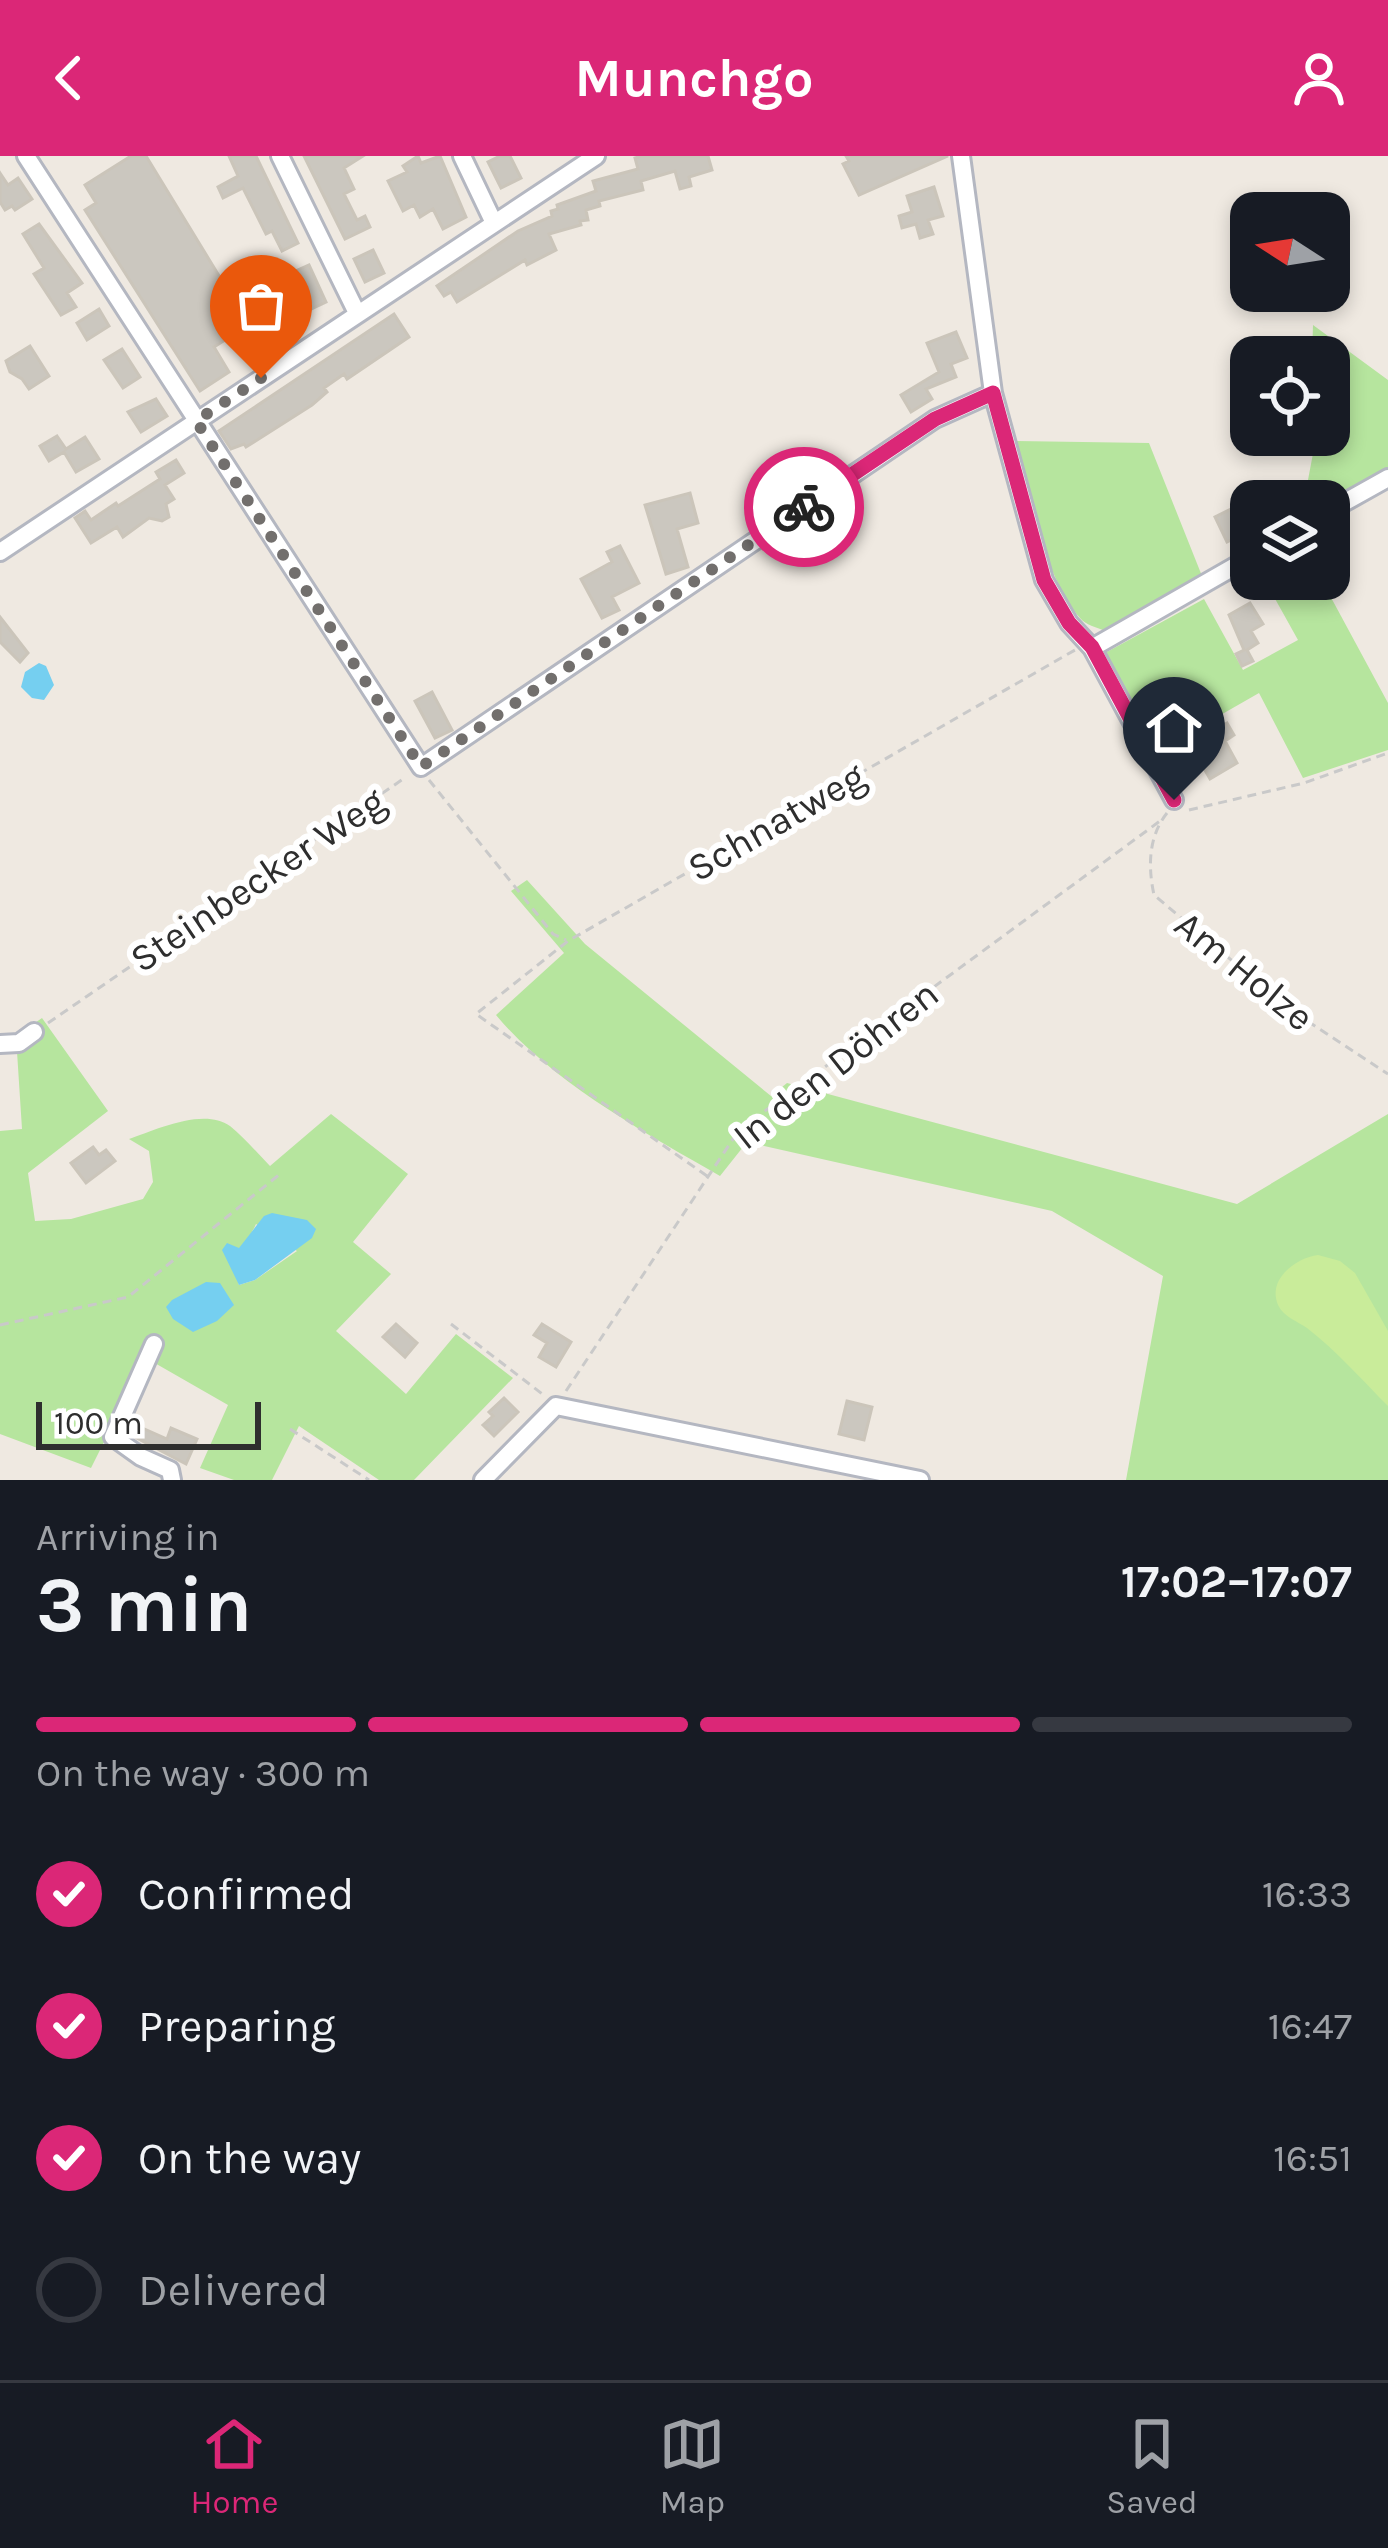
<!DOCTYPE html>
<html lang="en">
<head>
<meta charset="utf-8">
<style>
  :root { --surface:#171b24; --page:#20242c; --text:#f1f3f6; --muted:#9ea1a6; --line:#363941; --accent:#db2777 }
  body { margin:0; font-family:Karla,sans-serif; background:var(--page); color:var(--text); height:100vh; display:flex; flex-direction:column; font-size:45px; white-space:nowrap }
  * { box-sizing:border-box; margin:0 }
  p { font-size:39px; color:var(--muted) }
  .icon { flex:none; width:66px; height:66px; fill:none; stroke:currentColor; stroke-width:2; stroke-linecap:round; stroke-linejoin:round }
  .map { position:relative; height:1324px; overflow:hidden }
  .side { display:flex; flex-direction:column; background:var(--surface); flex:1 }
  .side>* { flex:none }
  .needle { width:78px; rotate:282deg }
  .fabs { position:absolute; left:1230px; top:36px; display:grid; gap:24px }
  .fabs a { display:grid; place-items:center; width:120px; height:120px; border-radius:24px; background:var(--surface); box-shadow:0 6px 18px #0003; font-size:60px }
  .scale { position:absolute; left:36px; bottom:30px; width:225px; box-sizing:border-box; padding-left:12px; border:6px solid #2e2e2e; border-top:0; font-size:33px; line-height:42px; white-space:nowrap; color:#2e2e2e; -webkit-text-stroke:9px #fff; paint-order:stroke }
  .pin { position:absolute; display:grid; place-items:center; width:102px; height:102px; color:#fff; margin:-123px -51px; border-radius:50% 50% 50% 0; rotate:-45deg; box-shadow:0 0 12px #0007 }
  .pin .icon { rotate:45deg }
  .courier { position:absolute; display:grid; place-items:center; width:120px; height:120px; margin:-60px; border:9px solid #db2777; border-radius:50%; background:#fff; color:#222; box-shadow:0 3px 15px #0007 }
  .summary em { font-style:normal; font-weight:700 }
  .summary div { display:flex; flex-direction:column-reverse }
  .summary { display:flex; align-items:center; justify-content:space-between; height:204px; padding:0 36px }
  h1 { font-size:78px; font-weight:700; line-height:90px }
  .bar { display:grid; grid-template-columns:repeat(4,1fr); gap:18px 12px; align-content:center; height:144px; padding:0 36px }
  .bar i { height:15px; border-radius:9px; background:var(--line) }
  .bar .selected { background:var(--accent) }
  .bar p { grid-column:span 4 }
  ol { padding:0 36px; list-style:none }
  li { display:flex; align-items:center; gap:36px; height:132px }
  li p { margin-inline-start:auto }
  li .icon { padding:12px; border-radius:50%; background:var(--accent); color:#fff; stroke-width:4 }
  li:last-child { color:var(--muted) }
  li i { width:66px; height:66px; border:6px solid var(--line); border-radius:50% }
  header { display:flex; justify-content:space-between; align-items:center; height:156px; padding:0 36px; background:var(--accent); color:#fff; font-size:54px; font-weight:700 }
  .tabs { display:flex; justify-content:space-around; align-items:center; height:168px; border-top:3px solid var(--line); background:var(--surface); font-size:33px; color:var(--muted) }
  .tabs a { display:grid; justify-items:center; gap:6px }
  .tabs .selected { color:var(--accent) }
  .map>svg:first-child { display:block }
</style>
</head>
<body>
<header><svg class="icon" aria-label="back" viewBox="0 0 24 24"><path d="M15 5l-7 7 7 7"/></svg>Munchgo<svg class="icon" aria-label="person" viewBox="0 0 24 24"><circle cx="12" cy="8" r="4"/><path d="M4 21q1-7 8-7t8 7"/></svg></header>
<div class="map">
<svg width="1388" height="1324" viewBox="0 0 1388 1324">
  <rect width="100%" height="100%" fill="#efe9e1"/>
  <path fill="#b6e59e" fill-rule="evenodd" d="M1313,169L1388,224V313L1329,346L1304,345L1315,287L1310,279H1329V201H1312Z
    M1014,285L1149,287L1202,420L1105,475C1096,471 1086,469 1080,462C1047,425 1024,332 1014,285Z
    M1264,423H1321L1388,547V594L1303,622L1259,537L1156,596L1105,497L1204,443L1243,514L1298,484Z
    M527,724L585,788L771,940L787,927L1237,1048L1388,958V1324H1126L1163,1120L1052,1055L747,986L720,1020C645,977 552,926 496,859L564,797L511,735Z
    M42,862L108,955L28,1017L35,1065L71,1063L143,1043L153,1026L149,995L129,983C155,974 204,951 230,970C244,981 257,997 270,1010L331,958L408,1018L353,1086L391,1118L336,1175L406,1238L456,1178L513,1222L414,1324H379L299,1270L272,1324H234L200,1312L228,1249L146,1202L91,1312L0,1278V975L22,973L16,880ZM256,1068L297,1095L255,1124L239,1129C229,1101 245,1092 256,1068Z"/>
  <path fill="#c9ec9a" d="M1318,1099L1340,1105L1355,1117L1388,1175V1250C1362,1224 1337,1195 1307,1172C1297,1165 1284,1161 1278,1149C1267,1123 1296,1102 1318,1099Z"/>
  <path fill="#75cff0" d="M39,507L46,510L54,529L44,544L32,542L21,531L25,516Z
    M272,1057L307,1064L316,1073L312,1082L255,1124L239,1129L222,1094L227,1087L239,1092L264,1060Z
    M206,1126L220,1127L234,1149L217,1165L193,1176L173,1163L166,1151L172,1144Z"/>
  <path fill="#cbc7bf" stroke="#cbc5ba" stroke-width="3" d="M131,0H146L263,192L250,200L236,177L214,191L229,216L200,235L85,54L96,47L85,29Z
    M229,0H256L298,87L282,95L272,75L266,78L243,32L223,42L218,31L238,20Z
    M304,0H363L344,12L354,33L344,38L357,64L365,60L370,71L345,83Z
    M418,0L421,7L440,0L466,61L443,73L433,53L420,61L414,49L403,55L388,25L407,16L403,10Z
    M500,0H510L521,22L501,32L488,6Z
    M641,0H708L712,14L689,21L691,30L680,33L675,15L641,25L643,34L599,45L600,50L586,54L588,64L580,65L581,69L549,78L556,94L527,109L525,104L457,146L451,136L444,140L437,130L518,75L552,60L551,55L558,53L557,49L596,35L593,25L638,13L635,2Z
    M846,0H948L859,39L843,8L849,5Z
    M0,17L8,29L18,22L32,43L15,54L12,50L5,54L0,46Z
    M934,31L943,60L928,64L933,78L920,82L916,68L902,72L899,60L912,56L907,40Z
    M39,68L82,127L67,137L76,151L61,159L34,118L44,112L23,78Z
    M373,94L384,117L365,126L354,103Z
    M309,109L326,146L307,155L289,118Z
    M99,153L109,170L87,184L77,167Z
    M394,158L409,181L347,223L344,218L324,232L327,236L312,249L246,291L244,288L231,293L219,275Z
    M956,176L967,202L951,208L956,221L926,233L932,243L911,256L901,239L939,216L927,187Z
    M30,190L49,220L29,233L22,223L10,216L6,205Z
    M122,193L140,221L123,232L104,204Z
    M156,243L167,260L141,276L128,256Z
    M57,280L66,293L85,281L99,303L76,316L64,296L49,305L40,290Z
    M176,304L184,317L165,329L174,343L166,348L169,361L162,365L149,362L123,381L117,371L91,387L75,362L85,355L91,364L116,347L118,350L160,323L156,316Z
    M690,337L698,367L677,373L688,411L666,418L645,349Z
    M1239,349L1251,374L1227,386L1215,361Z
    M620,390L639,427L612,441L619,454L602,462L581,423L612,406L607,396Z
    M1250,447L1263,468L1251,475L1258,487L1247,494L1253,505L1242,510L1236,498L1244,494L1229,459Z
    M0,461L28,497L20,506L0,486Z
    M432,536L452,574L435,582L415,545Z
    M1227,567L1234,579L1225,585L1237,607L1210,623L1198,602L1213,594L1204,580Z
    M93,991L99,999L106,994L115,1005L86,1027L71,1007Z
    M396,1168L417,1187L405,1201L383,1181Z
    M542,1168L571,1186L556,1211L539,1201L547,1187L534,1179Z
    M504,1242L518,1256L494,1280L483,1269L493,1260L489,1256Z
    M847,1245L872,1251L864,1284L839,1278Z
    M140,1271L167,1283L171,1272L197,1283L186,1308L135,1281Z"/>
  <g fill="none" stroke-linecap="round" stroke-linejoin="round">
    <g stroke="#b4b7c1" stroke-width="22">
      <path id="minor" d="M26,0L421,611L935,263L993,237
        M280,0L357,157
        M462,0L494,67
        M961,0L993,237L1044,424L1069,467L1092,492L1174,644
        M1329,355L1388,322
        M0,396L596,0
        M1092,492L1251,401
        M0,888L19,887L34,876
        M154,1188L113,1281L141,1301L170,1314L172,1324
        M483,1324L556,1250L920,1324"/>
    </g>
    <path stroke="#c9c9c9" stroke-width="3" stroke-dasharray="9 6" stroke-linecap="butt" d="M429,624L553,778L566,784
      M1189,654L1304,627L1388,597
      M1167,657C1148,681 1148,711 1154,739L1292,855L1388,918
      M48,867L406,621
      M707,1020L476,858L568,785L1075,494
      M451,1168L545,1240
      M0,1169L128,1141L280,1018
      M566,1235L739,974L1160,665
      M290,1273L369,1324"/>
    <use href="#minor" stroke="#fff" stroke-width="16"/>
  </g>
  <g fill="none" stroke-linecap="round" stroke-linejoin="round">
    <path stroke="#726f6d" stroke-width="12" stroke-dasharray="0 21.6" d="M261,222L196,265L421,611L804,351"/>
    <path stroke="#db2777" stroke-width="15" d="M804,351L935,263L993,237L1044,424L1069,467L1092,491L1174,644"/>
  </g>
  <g text-anchor="middle" stroke-width="12" stroke-linejoin="round" paint-order="stroke">
    <g font-size="39" fill="#2e2e2e" stroke="#fff">
      <text transform="translate(776 665) rotate(-30)" y="14">Schnatweg</text>
      <text transform="translate(257 723) rotate(-34)" y="14">Steinbecker Weg</text>
      <text transform="translate(1245 814) rotate(39)" y="14">Am Holze</text>
      <text transform="translate(835 908) rotate(-38)" y="14">In den Döhren</text>
    </g>
  </g>
</svg>
<div class="fabs">
<a><svg class="needle" viewBox="-14 -14 28 28"><path d="M0-13l5 13h-10z" fill="#e53935"/><path d="M0 13l5-13h-10z" fill="#9ea1a6"/></svg></a>
<a><svg class="icon" aria-label="locate" viewBox="0 0 24 24"><circle cx="12" cy="12" r="6"/><path d="M12 2v4M12 18v4M2 12h4M18 12h4"/></svg></a>
<a><svg class="icon" aria-label="layers" viewBox="0 0 24 24"><path d="M12 4l9 5-9 5-9-5zM3 14l9 5 9-5"/></svg></a>
</div>
<div class="scale">100 m</div>
<div class="pin" style="left:261px;top:222px;background:#ea580c"><svg class="icon" aria-label="bag" viewBox="0 0 24 24"><path d="M5 8h14l-1 12H6zM9 8a3 3 0 0 1 6 0"/></svg></div>
<div class="pin" style="left:1174px;top:644px;background:#1f2937"><svg class="icon" aria-label="home" viewBox="0 0 24 24"><path d="M3 11l9-7 9 7M6 9v11h12V9"/></svg></div>
<div class="courier" style="left:804px;top:351px"><svg class="icon" aria-label="bike" viewBox="0 0 24 24"><circle cx="6" cy="16" r="4"/><circle cx="18" cy="16" r="4"/><path d="M6 16l4-8h5l3 8M10 8l3 8H6M13 5h3"/></svg></div>
</div>
<section class="side">
<div class="summary"><div><h1>3 min</h1><p>Arriving in</p></div><em>17:02–17:07</em></div>
<div class="bar"><i class="selected"></i><i class="selected"></i><i class="selected"></i><i></i><p>On the way · 300 m</p></div>
<ol>
<li><svg class="icon" aria-label="check" viewBox="0 0 24 24"><path d="M5 12l5 5 9-10"/></svg>Confirmed<p>16:33</p></li>
<li><svg class="icon" aria-label="check" viewBox="0 0 24 24"><path d="M5 12l5 5 9-10"/></svg>Preparing<p>16:47</p></li>
<li><svg class="icon" aria-label="check" viewBox="0 0 24 24"><path d="M5 12l5 5 9-10"/></svg>On the way<p>16:51</p></li>
<li><i></i>Delivered</li>
</ol>
</section>
<nav class="tabs">
<a class="selected"><svg class="icon" aria-label="home" viewBox="0 0 24 24"><path d="M3 11l9-7 9 7M6 9v11h12V9"/></svg>Home</a>
<a><svg class="icon" aria-label="map" viewBox="0 0 24 24"><path d="M3 6l6-2 6 2 6-2v14l-6 2-6-2-6 2zM9 4v14M15 6v14"/></svg>Map</a>
<a><svg class="icon" aria-label="saved" viewBox="0 0 24 24"><path d="M7 4h10v16l-5-4-5 4z"/></svg>Saved</a>
</nav>
</body>
</html>
